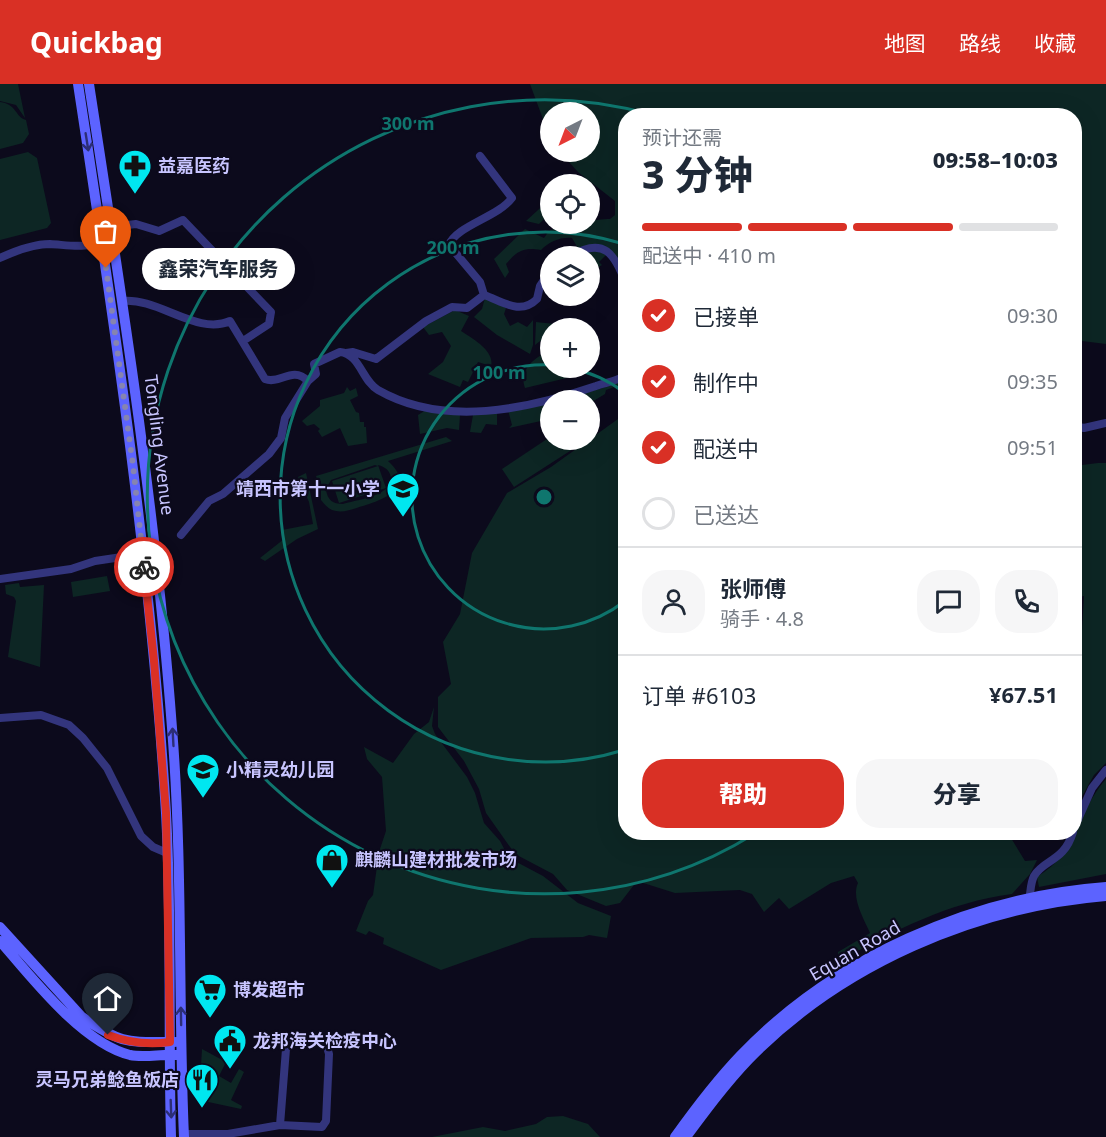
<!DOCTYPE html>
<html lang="zh">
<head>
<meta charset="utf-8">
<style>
  :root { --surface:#fff; --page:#f6f6f7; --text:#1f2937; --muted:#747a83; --line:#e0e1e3; --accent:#d93025 }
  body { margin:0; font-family:"Noto Sans","Noto Sans SC",sans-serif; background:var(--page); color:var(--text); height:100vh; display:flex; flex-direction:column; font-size:22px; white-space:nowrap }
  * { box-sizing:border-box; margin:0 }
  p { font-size:20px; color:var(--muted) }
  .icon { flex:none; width:33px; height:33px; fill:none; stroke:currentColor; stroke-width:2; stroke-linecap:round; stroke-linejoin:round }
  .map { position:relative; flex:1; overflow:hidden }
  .panel { position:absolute; left:618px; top:24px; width:464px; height:732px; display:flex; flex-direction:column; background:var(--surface); border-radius:24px; box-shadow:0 6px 24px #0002 }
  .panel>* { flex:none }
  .needle { width:39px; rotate:222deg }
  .tools { position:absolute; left:540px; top:18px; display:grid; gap:12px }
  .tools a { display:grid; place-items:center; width:60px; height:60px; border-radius:50%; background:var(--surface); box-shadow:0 6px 24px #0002; font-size:30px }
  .pin { position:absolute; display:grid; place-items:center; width:51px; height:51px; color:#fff; margin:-62px -26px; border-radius:50% 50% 50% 0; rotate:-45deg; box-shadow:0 0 6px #0007 }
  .pin .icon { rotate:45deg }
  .courier { position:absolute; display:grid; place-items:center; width:60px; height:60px; margin:-30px; border:4px solid #d93025; border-radius:50%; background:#fff; color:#222; box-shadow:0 2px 8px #0007 }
  .bubble { position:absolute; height:42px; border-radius:21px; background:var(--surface); box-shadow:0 6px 24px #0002; font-size:20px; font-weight:800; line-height:42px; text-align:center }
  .overview em { font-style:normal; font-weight:800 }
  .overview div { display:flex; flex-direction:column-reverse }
  .overview { display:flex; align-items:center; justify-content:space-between; height:102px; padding:0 24px }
  h1 { font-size:39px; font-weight:800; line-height:45px }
  .bar { display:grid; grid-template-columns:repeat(4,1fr); gap:9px 6px; align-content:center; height:72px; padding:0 24px }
  .bar i { height:8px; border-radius:4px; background:var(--line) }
  .bar .current { background:var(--accent) }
  .bar p { grid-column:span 4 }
  .line { display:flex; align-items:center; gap:15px; padding:0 24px; border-top:2px solid var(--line) }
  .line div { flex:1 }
  .round { display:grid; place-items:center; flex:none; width:63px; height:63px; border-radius:24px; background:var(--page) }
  ol { padding:0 24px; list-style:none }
  li { display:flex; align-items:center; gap:18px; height:66px }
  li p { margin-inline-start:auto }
  li .icon { padding:6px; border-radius:50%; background:var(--accent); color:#fff; stroke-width:4 }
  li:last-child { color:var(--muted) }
  li i { width:33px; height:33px; border:3px solid var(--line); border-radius:50% }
  .button { display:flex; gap:12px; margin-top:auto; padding:12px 24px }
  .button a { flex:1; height:69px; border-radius:24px; background:var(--accent); color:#fff; font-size:24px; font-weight:800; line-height:69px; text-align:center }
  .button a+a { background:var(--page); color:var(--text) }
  header { display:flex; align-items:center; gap:36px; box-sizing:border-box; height:84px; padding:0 30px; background:var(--accent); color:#fff }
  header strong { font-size:28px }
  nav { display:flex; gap:33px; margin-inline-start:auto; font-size:21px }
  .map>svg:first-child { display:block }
</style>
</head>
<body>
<header>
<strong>Quickbag</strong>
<nav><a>地图</a><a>路线</a><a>收藏</a></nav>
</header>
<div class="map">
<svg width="1106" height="1053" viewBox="0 0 1106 1053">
  <rect width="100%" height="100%" fill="#0c0a1c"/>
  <path fill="#0d2624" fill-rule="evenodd" d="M0,0H18L25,34L16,21L0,17Z
    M530,0H1106V260L1074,256V32H626V137L622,139V152L625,155V175L620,179L610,167L579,166L572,154C560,153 549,158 541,166C524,163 518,166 506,180L509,188L505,194L494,175L525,145L544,154C546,152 547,149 549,147C558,141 599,135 610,135L615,131V117L578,88L560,68H590V28H550V54Z
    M0,18C17,20 15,33 26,36L29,50L23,59L0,65Z
    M28,68L37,74L51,139L47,144L0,156V75Z
    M550,115V129L539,140L526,137Z
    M594,166L607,170L599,178L602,181L590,188V172H584V170Z
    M485,214L506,224L504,230L510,242L518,238L527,243L533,236V261L530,270L497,251L474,233L482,225Z
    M455,226L469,232L461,247C472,254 495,267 491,282L478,278L468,298L463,296L460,303L428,290L443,278L451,262L442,248L429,251L423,243Z
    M536,238L564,241L550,244V258L540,257L535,261Z
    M550,266V284H572L571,293L525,304C518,285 536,273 550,266Z
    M625,294V299L606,306L605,310L590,319V316H562L612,301Z
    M347,303L350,307L356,304L358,312L350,316L356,328L359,329L360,338H364V343H366L367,359L348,362L340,344L322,353L318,347L320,345L314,340L307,342L302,337L320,322V316L344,309Z
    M550,319V335L509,344L512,341L508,326Z
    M426,326L460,331L459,346L447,344L420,350L418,331Z
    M497,326V341L486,340L481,349L470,348L473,331Z
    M618,335L626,336V748L1008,749L1025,777L1037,776L1030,790L1012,810C949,818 893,847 838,878V868L870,849C864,835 851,814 858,799L854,792L831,799L789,825L779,814L764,828L752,810L740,806L675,809L637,797L620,819L606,822L567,806L553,790L515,770L486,729L479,705L464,677L438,643V613L451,600L443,558L460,530L472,469L507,409L551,383Z
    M446,353L452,357L388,377C416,402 386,415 363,422C355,424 345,429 336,427C329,426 325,421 321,416V397L318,398L316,392ZM378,381C385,383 390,386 391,394C392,412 355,416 343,420C333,420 327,416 326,405L331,396L375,381L378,382L332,397L339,419L386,404Z
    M550,353V356H587L514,403L502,385Z
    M1098,379H1106V679L1094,691L1077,721L1074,719V696L1078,693L1080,636L1077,633L1076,606L1081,565L1077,564L1078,548L1082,546L1084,512L1074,514V382Z
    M306,389L318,445L297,455L265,477L260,474L284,455L282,446L313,440L309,418L298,393Z
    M107,492L110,507L73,513L71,498Z
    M19,499L20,503L44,501L40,583L8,573L16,517L14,513L6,510L5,501Z
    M434,623L432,642L435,650L467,693L475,709L484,739L500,757L509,774L543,792L578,819L611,832L607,854L589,851L583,853L531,854L441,886L383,860L384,854L369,847L366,851L356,847L368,817L373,811L379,768L386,747L382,693L367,675L364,663L393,679L414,650L429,638Z
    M1106,695V790L1039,803L1037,793C1081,766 1075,730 1106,695Z
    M202,965L226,978L219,992L231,999L239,985L244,988L231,1016L242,1022L241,1025L199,1016Z
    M563,1032L588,1040L600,1053H432L483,1043L505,1047L536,1040L547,1033Z"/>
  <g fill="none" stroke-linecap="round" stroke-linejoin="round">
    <path stroke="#33357d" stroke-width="8" d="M480,72L512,114C498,133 456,142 449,161L480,198L484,211
      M111,143L136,140L159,147L183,136L271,228L269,240L243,257
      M571,172C604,152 615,170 626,200
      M0,174C15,167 34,160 50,160C68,161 85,165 101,157
      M122,217C158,213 197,252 230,237L265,295C280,301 292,281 308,297
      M346,269L353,268L376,275L426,237L452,223L467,224L484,211C502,217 520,232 537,215L540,202L550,187
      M1074,342L1084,344L1106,339
      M181,451L209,417L223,410L269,370L281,354L285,334L308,297L316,290L314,280L340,268C360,270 362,297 378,306C444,344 528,325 596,302C607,298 615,298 626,291
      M0,495L71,485L95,477L142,470
      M0,634L41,631L69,641L83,654L107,684L141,752L153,763L167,769
      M1074,744L1092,704L1106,686
      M1029,816C1031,808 1030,800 1034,792C1044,775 1064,778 1073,748
      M184,1050H228L280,1041L322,1043L326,1037L329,970L327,963L321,959L294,957L286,965L280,1041"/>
    <path stroke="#5c63ff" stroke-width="10" d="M78,0C115,242 151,484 166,729C172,836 168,945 171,1053
      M89,0C122,214 156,428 172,644C183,780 178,917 184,1053
      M0,843L82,933C124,961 126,958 175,958
      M0,857C32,894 82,959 130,971C144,974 161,970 176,971
      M675,1053C695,1025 717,996 741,971C834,874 972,813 1106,803
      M686,1053C706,1026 726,999 749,975C842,880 975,823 1106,812"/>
  </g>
  <defs><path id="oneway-shaft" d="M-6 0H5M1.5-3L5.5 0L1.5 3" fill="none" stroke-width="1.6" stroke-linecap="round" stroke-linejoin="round" transform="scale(1.5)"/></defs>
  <g stroke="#2c2e77">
    <use href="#oneway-shaft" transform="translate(87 58) rotate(81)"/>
    <use href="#oneway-shaft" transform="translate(173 653) rotate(-93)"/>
    <use href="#oneway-shaft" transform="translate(181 932) rotate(-91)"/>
    <use href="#oneway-shaft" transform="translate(171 1025) rotate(88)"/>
  </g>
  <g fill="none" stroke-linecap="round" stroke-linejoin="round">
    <path stroke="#8684b0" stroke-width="6" stroke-dasharray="0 10.8" d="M106,184L133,381L144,483"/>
    <path stroke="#d93025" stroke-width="8" d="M108,951C129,959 148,961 170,958L166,729L154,577L144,483"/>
  </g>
  <g fill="none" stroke="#0f766e" stroke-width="3">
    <path d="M625 517A132 132 0 1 1 550 281M570 284A132 132 0 0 1 625 309"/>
    <path d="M624 666A265 265 0 1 1 624 160"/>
    <path d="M754 750A397 397 0 1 1 653 31"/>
  </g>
  <defs>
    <g id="pharmacy-pin" transform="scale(1.725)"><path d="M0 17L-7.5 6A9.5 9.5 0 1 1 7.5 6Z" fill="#00e7f0" stroke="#0c0a1c"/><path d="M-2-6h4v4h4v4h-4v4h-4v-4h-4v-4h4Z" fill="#111"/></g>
    <g id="school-pin" transform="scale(1.725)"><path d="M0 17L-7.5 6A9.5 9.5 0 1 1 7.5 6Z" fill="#00e7f0" stroke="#0c0a1c"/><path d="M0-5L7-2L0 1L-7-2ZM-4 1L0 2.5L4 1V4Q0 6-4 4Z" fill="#111"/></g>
    <g id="shop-pin" transform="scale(1.725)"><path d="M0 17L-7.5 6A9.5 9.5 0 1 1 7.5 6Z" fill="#00e7f0" stroke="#0c0a1c"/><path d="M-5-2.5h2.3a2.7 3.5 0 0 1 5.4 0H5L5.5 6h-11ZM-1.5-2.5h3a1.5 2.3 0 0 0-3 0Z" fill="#111"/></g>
    <g id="supermarket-pin" transform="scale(1.725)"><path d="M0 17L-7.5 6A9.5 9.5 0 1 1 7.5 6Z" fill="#00e7f0" stroke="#0c0a1c"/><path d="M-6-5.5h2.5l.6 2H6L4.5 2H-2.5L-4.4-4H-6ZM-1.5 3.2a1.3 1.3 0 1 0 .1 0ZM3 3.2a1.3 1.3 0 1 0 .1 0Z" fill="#111"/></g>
    <g id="civic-pin" transform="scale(1.725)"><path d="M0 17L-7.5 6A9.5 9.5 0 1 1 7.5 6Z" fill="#00e7f0" stroke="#0c0a1c"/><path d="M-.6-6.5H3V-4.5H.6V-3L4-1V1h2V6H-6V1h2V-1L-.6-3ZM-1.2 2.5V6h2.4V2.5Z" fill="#111"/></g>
    <g id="restaurant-pin" transform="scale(1.725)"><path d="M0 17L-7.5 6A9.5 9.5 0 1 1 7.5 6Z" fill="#00e7f0" stroke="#0c0a1c"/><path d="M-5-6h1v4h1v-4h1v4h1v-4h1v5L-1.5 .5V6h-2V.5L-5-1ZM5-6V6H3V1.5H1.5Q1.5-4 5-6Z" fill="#111"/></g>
  </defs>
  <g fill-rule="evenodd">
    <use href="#pharmacy-pin" x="135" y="82"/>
    <use href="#school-pin" x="403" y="405"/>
    <use href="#school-pin" x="203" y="686"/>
    <use href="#shop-pin" x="332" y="776"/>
    <use href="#supermarket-pin" x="210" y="906"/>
    <use href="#civic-pin" x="230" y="957"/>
    <use href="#restaurant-pin" x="202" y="996"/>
  </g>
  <g text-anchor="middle" stroke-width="4.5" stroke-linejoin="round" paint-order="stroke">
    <g font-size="18" font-weight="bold" fill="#c8c5ff" stroke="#0c0a1c" text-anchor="start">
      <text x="158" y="88">益嘉医药</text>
      <text x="380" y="411" text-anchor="end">靖西市第十一小学</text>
      <text x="226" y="692">小精灵幼儿园</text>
      <text x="355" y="782">麒麟山建材批发市场</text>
      <text x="233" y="912">博发超市</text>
      <text x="253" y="963">龙邦海关检疫中心</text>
      <text x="179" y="1002" text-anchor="end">灵马兄弟鲶鱼饭店</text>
    </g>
    <g font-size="18" fill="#c8c5ff" stroke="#0c0a1c">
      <text transform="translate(159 361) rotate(83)" y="6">Tongling Avenue</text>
      <text transform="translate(855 867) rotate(-30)" y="6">Equan Road</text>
    </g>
  </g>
  <circle cx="544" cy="413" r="9" fill="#0f766e" stroke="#0c0a1c" stroke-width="3"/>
  <g font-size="18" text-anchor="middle" font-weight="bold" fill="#0f766e" stroke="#0c0a1c" stroke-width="4.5" stroke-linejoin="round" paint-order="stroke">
    <text x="408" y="46">300 m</text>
    <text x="453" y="170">200 m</text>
    <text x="499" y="295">100 m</text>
  </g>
</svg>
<div class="tools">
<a><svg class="needle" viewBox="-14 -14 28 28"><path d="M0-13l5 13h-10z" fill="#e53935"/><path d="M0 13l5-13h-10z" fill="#747a83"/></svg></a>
<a><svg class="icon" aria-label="locate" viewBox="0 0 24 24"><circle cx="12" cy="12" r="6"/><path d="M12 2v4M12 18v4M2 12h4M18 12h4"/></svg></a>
<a><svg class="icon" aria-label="layers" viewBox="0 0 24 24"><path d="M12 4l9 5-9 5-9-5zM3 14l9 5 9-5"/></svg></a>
<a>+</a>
<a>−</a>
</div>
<div class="pin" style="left:106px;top:184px;background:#ea580c"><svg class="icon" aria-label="bag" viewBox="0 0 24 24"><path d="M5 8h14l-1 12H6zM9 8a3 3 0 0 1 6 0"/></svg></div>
<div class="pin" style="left:108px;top:951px;background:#1f2937"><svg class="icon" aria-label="home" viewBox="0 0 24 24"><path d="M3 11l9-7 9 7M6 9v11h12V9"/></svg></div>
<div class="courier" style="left:144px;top:483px"><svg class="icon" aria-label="bike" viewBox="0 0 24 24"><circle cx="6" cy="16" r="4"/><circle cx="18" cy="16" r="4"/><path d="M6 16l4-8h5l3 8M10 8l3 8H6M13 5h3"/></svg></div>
<div class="bubble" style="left:142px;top:164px;width:153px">鑫荣汽车服务</div>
<section class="panel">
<div class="overview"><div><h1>3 分钟</h1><p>预计还需</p></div><em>09:58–10:03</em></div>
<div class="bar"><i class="current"></i><i class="current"></i><i class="current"></i><i></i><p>配送中 · 410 m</p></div>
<ol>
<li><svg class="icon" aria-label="check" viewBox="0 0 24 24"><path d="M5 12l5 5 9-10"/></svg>已接单<p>09:30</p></li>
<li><svg class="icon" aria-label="check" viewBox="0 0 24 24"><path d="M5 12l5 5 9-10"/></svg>制作中<p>09:35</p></li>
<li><svg class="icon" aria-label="check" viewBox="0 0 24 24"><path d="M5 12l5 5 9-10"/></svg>配送中<p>09:51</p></li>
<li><i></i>已送达</li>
</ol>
<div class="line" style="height:108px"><a class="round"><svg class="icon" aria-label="person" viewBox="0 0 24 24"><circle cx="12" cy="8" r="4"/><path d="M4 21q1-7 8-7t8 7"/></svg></a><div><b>张师傅</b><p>骑手 · 4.8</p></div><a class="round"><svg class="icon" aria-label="chat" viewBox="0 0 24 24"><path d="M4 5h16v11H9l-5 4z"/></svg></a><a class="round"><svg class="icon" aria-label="phone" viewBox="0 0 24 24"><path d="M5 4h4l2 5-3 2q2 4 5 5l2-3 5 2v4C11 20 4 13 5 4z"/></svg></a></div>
<div class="line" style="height:78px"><div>订单 #6103</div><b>¥67.51</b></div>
<div class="button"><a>帮助</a><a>分享</a></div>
</section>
</div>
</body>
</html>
